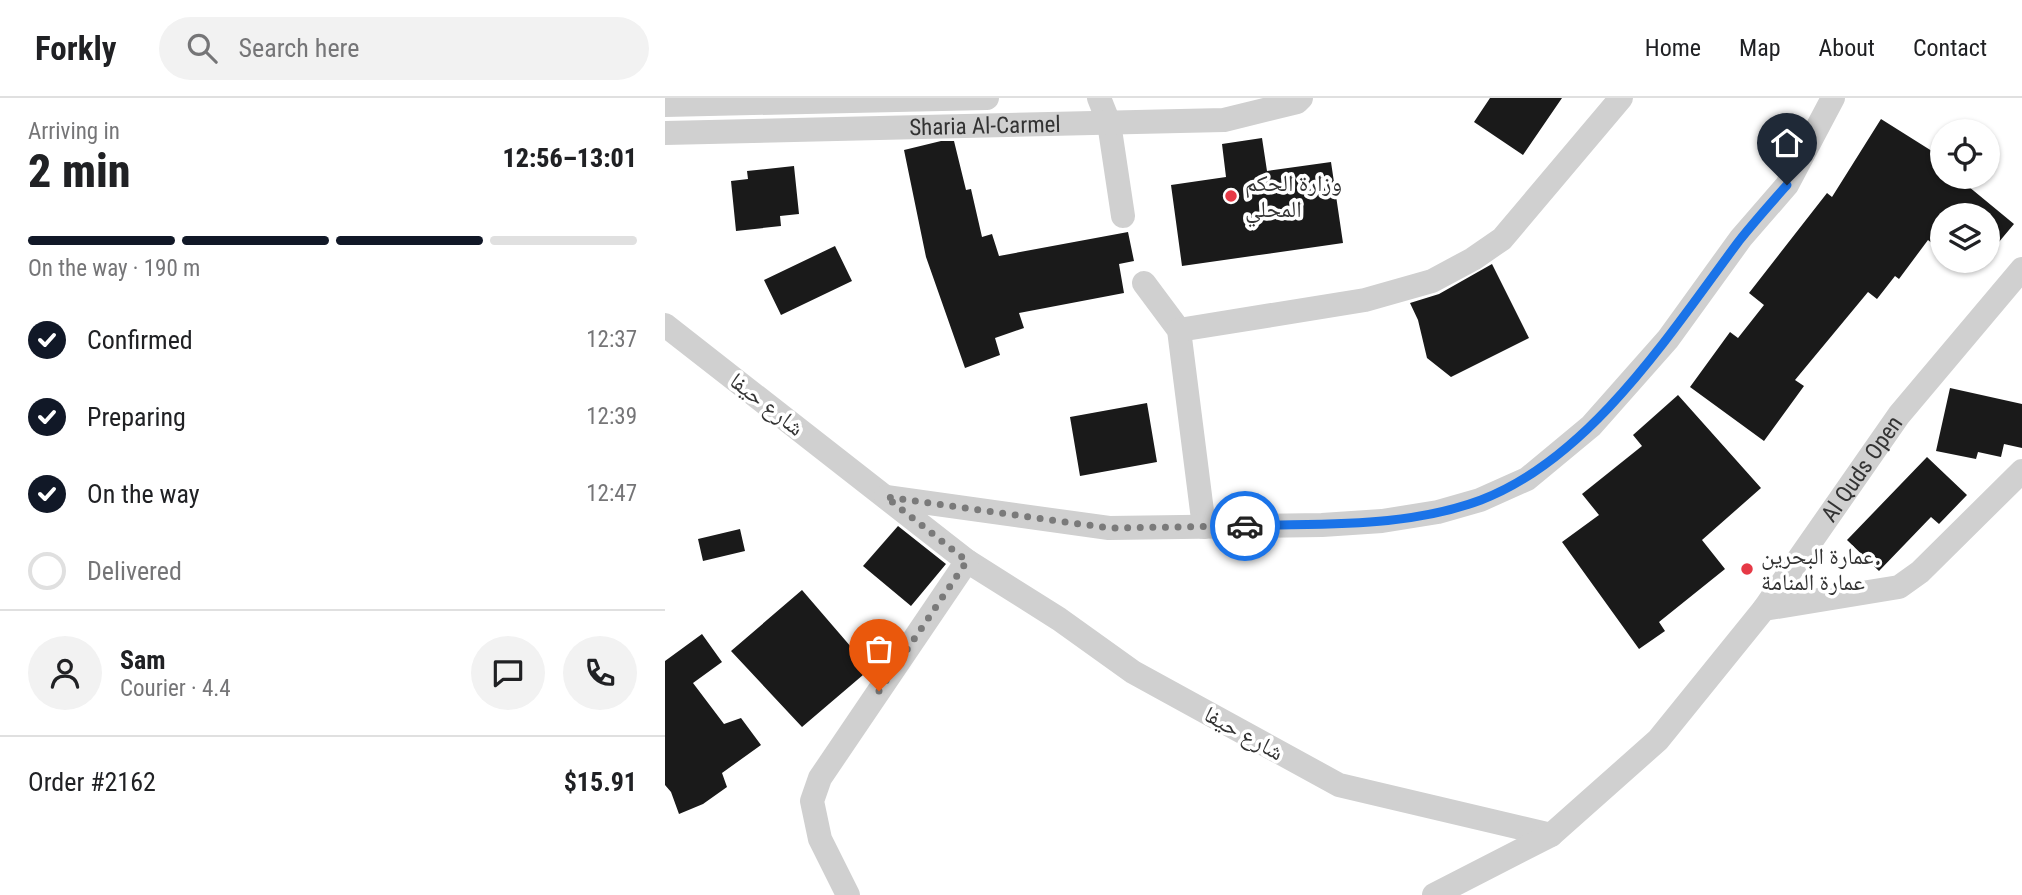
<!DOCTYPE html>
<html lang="en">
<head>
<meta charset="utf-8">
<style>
  :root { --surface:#fff; --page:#f2f2f2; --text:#202124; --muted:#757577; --line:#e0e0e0; --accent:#111827 }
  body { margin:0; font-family:"Roboto Condensed","Noto Naskh Arabic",sans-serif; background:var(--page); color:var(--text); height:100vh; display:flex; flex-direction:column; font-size:26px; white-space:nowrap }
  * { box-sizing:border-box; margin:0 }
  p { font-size:23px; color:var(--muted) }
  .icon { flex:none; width:38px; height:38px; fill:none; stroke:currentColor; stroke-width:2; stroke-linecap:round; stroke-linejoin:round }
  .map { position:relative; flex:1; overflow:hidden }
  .sheet { display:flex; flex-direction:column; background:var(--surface); width:665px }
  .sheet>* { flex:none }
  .fabs { position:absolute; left:1265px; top:21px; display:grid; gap:14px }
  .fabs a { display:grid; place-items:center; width:70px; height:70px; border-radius:50%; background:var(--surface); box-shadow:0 2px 5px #0004; font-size:35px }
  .pin { position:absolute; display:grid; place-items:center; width:60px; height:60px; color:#fff; margin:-72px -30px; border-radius:50% 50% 50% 0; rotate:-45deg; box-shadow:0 0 7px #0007 }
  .pin .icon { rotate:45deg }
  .courier { position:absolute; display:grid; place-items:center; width:70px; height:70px; margin:-35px; border:5px solid #1a73e8; border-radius:50%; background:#fff; color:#222; box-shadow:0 2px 9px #0007 }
  .summary em { font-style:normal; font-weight:800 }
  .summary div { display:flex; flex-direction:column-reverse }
  .summary { display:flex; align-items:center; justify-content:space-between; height:119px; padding:0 28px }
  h1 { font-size:46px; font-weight:800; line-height:52px }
  .bar { display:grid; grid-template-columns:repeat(4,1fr); gap:10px 7px; align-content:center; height:84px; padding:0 28px }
  .bar i { height:9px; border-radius:5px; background:var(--line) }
  .bar .current { background:var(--accent) }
  .bar p { grid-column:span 4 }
  .line { display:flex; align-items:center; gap:18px; padding:0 28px; border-top:2px solid var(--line) }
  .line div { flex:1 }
  .round { display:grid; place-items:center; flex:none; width:74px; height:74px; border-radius:37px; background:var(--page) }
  ol { padding:0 28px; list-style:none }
  li { display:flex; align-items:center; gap:21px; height:77px }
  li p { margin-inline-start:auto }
  li .icon { padding:7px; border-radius:50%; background:var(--accent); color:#fff; stroke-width:4 }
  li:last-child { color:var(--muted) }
  li i { width:38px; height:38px; border:4px solid var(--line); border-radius:50% }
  header { display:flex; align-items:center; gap:42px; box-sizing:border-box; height:98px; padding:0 35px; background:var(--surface); border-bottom:2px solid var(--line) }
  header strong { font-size:33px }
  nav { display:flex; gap:38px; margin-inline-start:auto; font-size:24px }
  .search { width:490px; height:63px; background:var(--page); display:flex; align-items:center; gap:18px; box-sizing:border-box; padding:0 24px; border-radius:38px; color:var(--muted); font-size:26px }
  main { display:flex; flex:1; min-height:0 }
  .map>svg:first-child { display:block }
</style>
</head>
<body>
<header>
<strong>Forkly</strong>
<div class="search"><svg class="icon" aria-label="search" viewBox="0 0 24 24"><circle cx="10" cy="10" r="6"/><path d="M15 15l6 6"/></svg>Search here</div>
<nav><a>Home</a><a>Map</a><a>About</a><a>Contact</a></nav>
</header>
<main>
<section class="sheet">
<div class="summary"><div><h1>2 min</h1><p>Arriving in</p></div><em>12:56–13:01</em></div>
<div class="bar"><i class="current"></i><i class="current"></i><i class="current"></i><i></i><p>On the way · 190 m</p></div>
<ol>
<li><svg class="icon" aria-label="check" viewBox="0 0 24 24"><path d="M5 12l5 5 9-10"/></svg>Confirmed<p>12:37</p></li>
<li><svg class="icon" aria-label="check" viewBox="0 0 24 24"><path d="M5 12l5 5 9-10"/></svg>Preparing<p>12:39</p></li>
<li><svg class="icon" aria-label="check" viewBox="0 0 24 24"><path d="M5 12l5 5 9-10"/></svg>On the way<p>12:47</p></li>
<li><i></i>Delivered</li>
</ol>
<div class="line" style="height:126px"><a class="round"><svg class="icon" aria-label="person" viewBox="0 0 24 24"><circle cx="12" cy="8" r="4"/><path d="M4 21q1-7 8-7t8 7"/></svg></a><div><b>Sam</b><p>Courier · 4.4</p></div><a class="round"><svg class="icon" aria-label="chat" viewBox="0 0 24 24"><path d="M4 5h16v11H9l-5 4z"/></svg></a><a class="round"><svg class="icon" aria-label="phone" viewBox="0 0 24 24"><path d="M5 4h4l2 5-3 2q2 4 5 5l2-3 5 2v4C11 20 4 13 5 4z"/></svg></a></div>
<div class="line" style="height:91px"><div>Order #2162</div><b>$15.91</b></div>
</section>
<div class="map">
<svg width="1357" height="797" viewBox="0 0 1357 797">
  <rect width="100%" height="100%" fill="#fff"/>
  <path fill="#1a1a1a" d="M825,0H897L858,57L809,24Z
    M1216,21L1278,60V79H1292L1349,126L1323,157V117H1278V154L1263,142L1234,181L1230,178L1212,201L1203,194L1130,282L1139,288L1099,343L1025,289L1065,234L1073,240L1099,207L1084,195L1162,95L1167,99Z
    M597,40L602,73L666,64L678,145L517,168L506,87L561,79L557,46Z
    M276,43H289L301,92L306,91L317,139L327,136L334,158L463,134L469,163L454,166L459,195L354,215L359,230L330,240L335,257L300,270L261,159L239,52Z
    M129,68L134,116L115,118L116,128L71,133L66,83L83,81L82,73Z
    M170,148L187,183L116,217L99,182Z
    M827,166L864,240L786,279L762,260L753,222L745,205L774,196Z
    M1285,290L1357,306V350L1339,346L1336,359L1313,354L1311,361L1271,353Z
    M1013,297L1096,390L1037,442L1060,471L994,524L1000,533L974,551L897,444L934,417L917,396L977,348L968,337Z
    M482,305L492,364L415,378L405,319Z
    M1262,359L1302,397L1274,426L1266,419L1214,473L1182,442Z
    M233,428L281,466L246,508L198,468Z
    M75,431L80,453L38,463L33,441Z
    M137,492L205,571L137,629L66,553Z
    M37,536L57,564L28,585L59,626L76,620L96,647L57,675L62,689L38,706L14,716L6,694L0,687V563Z"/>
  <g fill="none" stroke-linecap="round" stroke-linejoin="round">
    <g stroke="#d0d0d0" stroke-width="24">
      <path d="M434,0L444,25L458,118"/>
      <path d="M0,7L322,0"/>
      <path id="s1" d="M0,35L559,22L632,4L636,0"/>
      <path d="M479,185L514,232L539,429"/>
      <path d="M0,227L302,463L394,521L468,574L674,687L886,737"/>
      <path d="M514,232L700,202L767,183L808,161L837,141L956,0"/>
      <path d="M221,399L444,430L657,427L717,423L773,414L815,402L862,381L926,328L1003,241L1076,140L1122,87L1168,0"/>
      <path d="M1099,511L1234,489L1255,474L1357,373"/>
      <path d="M183,797L155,741L147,703L155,680L302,463"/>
      <path id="s2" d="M769,797L886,737L993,642L1099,511L1234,317L1357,171"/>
    </g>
  </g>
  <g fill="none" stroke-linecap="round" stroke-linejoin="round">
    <path stroke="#7a7a7a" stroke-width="7" stroke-dasharray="0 12.6" d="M214,593L302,463L221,399L444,430L580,428"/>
    <path stroke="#1a73e8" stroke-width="9" d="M580,428C659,425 741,430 816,402C926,360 1006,234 1074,143C1089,124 1106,105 1122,87"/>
  </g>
  <g fill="#e63946" stroke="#fff" stroke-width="2.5">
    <circle cx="566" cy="98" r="7"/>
    <circle cx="1082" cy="471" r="7"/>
  </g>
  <g text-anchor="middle" stroke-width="7" stroke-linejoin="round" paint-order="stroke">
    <g font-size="23" fill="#333" stroke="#fff">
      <text dy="8" stroke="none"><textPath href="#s1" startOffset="320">Sharia Al-Carmel</textPath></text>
      <text transform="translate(102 306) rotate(38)" y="8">شارع حيفا</text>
      <text dy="8" stroke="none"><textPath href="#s2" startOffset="614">Al Quds Open</textPath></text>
      <text transform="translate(579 635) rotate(29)" y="8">شارع حيفا</text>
    </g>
    <g font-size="23" fill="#333" stroke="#fff" text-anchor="start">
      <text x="580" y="93">وزارة الحكم<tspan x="580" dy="26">المحلي</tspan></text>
      <text x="1096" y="466">عمارة البحرين.<tspan x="1096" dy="26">عمارة المنامة</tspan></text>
    </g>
  </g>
</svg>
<div class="fabs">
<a><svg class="icon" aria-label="locate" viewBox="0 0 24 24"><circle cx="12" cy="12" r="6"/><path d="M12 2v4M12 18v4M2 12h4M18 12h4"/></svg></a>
<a><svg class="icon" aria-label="layers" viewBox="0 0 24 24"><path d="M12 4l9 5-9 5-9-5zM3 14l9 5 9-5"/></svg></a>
</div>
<div class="pin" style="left:214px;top:593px;background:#ea580c"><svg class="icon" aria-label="bag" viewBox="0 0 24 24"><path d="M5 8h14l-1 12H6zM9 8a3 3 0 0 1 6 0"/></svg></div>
<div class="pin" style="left:1122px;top:87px;background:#1f2937"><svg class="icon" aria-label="home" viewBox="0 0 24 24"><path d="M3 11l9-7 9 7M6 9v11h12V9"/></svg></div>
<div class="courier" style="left:580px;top:428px"><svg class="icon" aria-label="car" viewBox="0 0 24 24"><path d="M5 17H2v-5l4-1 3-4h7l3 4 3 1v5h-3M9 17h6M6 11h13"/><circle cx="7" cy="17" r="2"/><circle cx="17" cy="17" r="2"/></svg></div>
</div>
</main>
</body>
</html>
